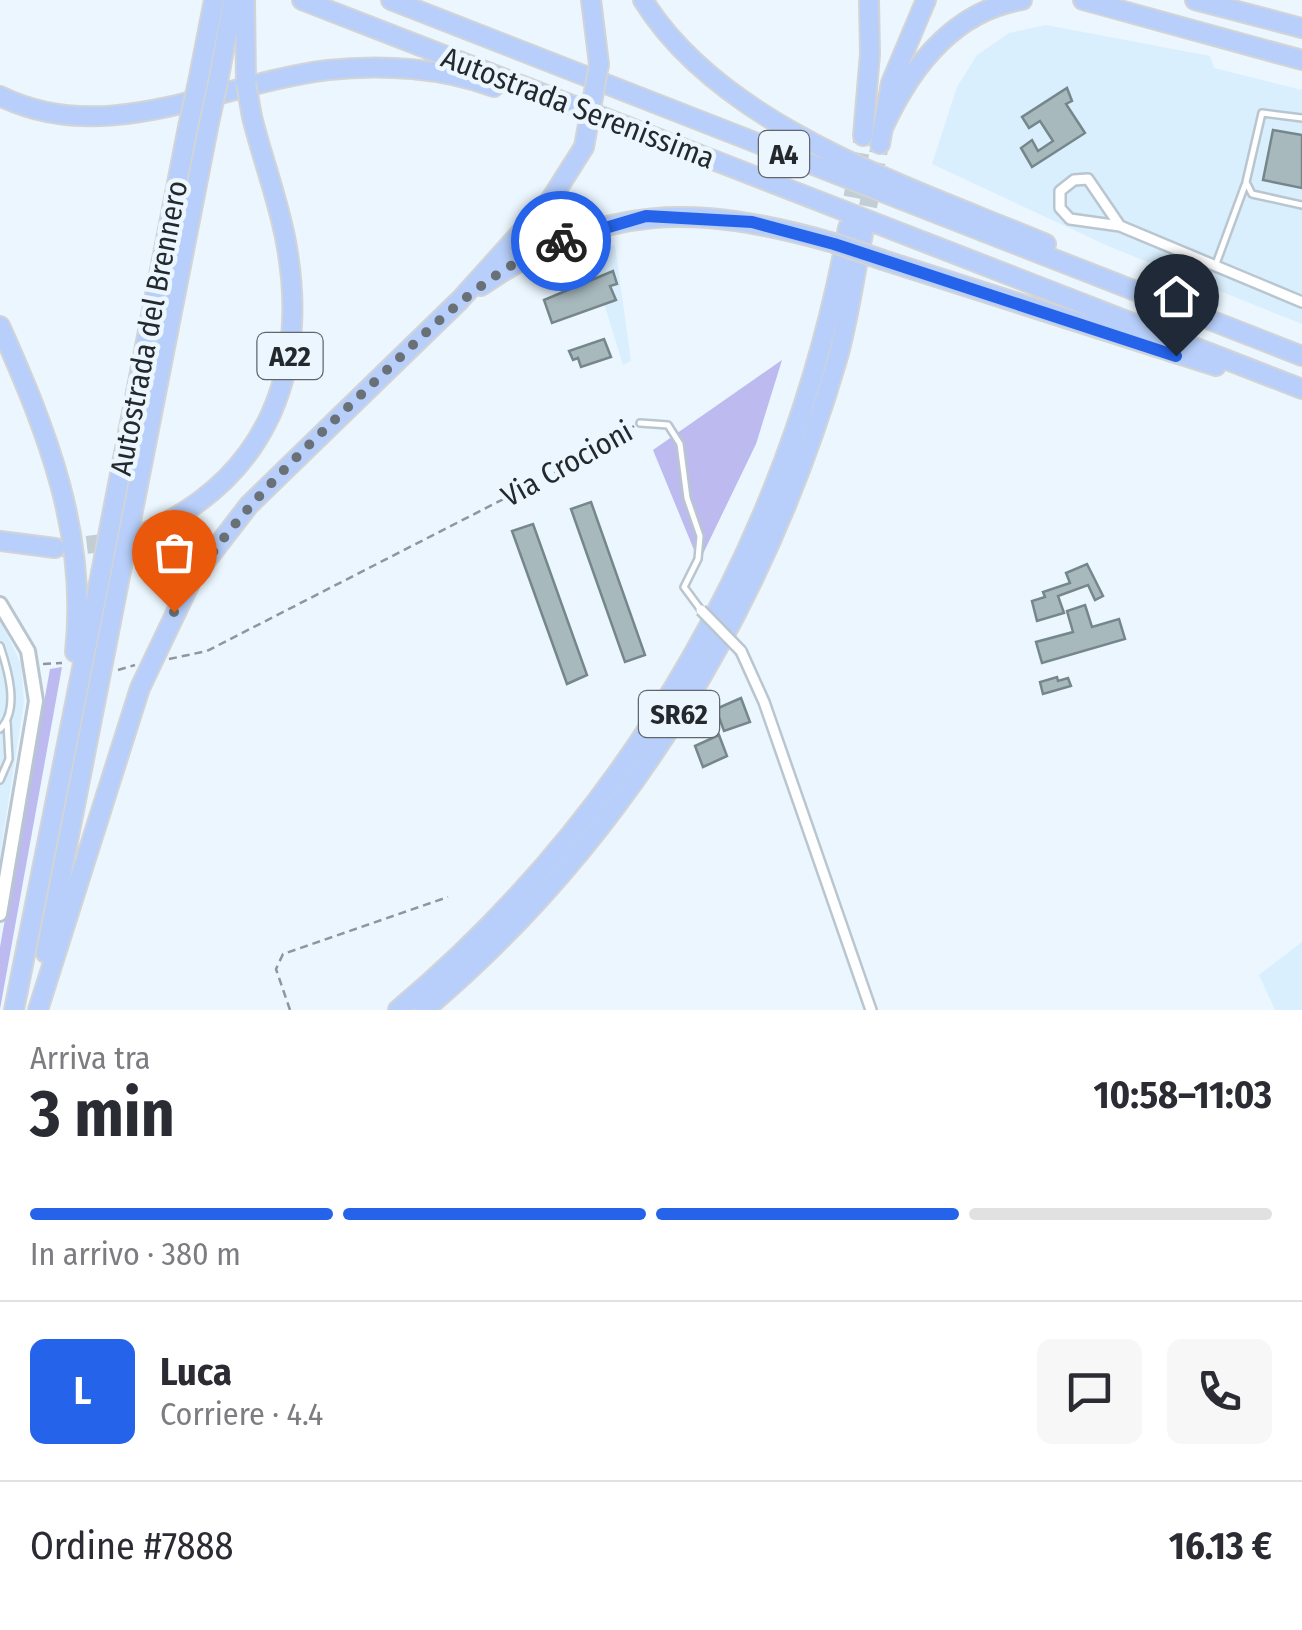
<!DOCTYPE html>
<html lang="it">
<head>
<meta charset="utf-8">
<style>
  :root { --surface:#fff; --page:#f7f7f7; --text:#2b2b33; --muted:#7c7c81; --line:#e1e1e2; --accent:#2563eb }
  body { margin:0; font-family:"Fira Sans Condensed",sans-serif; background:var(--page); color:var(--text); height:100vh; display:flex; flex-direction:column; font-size:38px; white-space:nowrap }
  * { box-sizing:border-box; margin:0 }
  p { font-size:32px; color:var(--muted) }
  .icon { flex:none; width:55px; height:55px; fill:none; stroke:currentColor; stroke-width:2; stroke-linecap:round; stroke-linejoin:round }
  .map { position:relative; height:1010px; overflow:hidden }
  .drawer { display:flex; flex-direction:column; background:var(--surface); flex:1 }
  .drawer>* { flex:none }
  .pin { position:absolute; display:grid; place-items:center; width:85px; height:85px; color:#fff; margin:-102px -42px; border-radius:50% 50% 50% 0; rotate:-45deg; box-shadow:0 0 10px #0007 }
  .pin .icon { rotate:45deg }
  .courier { position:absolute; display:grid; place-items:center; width:100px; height:100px; margin:-50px; border:8px solid #2563eb; border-radius:50%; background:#fff; color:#222; box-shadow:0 2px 12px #0007 }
  .headline em { font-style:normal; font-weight:700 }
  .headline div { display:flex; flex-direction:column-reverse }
  .headline { display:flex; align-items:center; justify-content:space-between; height:170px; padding:0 30px }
  h1 { font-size:65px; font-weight:700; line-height:75px }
  .bar { display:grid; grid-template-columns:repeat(4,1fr); gap:15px 10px; align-content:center; height:120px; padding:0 30px }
  .bar i { height:12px; border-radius:8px; background:var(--line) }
  .bar .selected { background:var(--accent) }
  .bar p { grid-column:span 4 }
  .line { display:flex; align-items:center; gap:25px; padding:0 30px; border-top:2px solid var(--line) }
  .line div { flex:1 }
  .round { display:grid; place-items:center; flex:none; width:105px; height:105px; border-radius:15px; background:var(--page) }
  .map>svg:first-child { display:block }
</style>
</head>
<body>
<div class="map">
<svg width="1302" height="1010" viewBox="0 0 1302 1010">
  <rect width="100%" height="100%" fill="#ebf6fe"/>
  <path fill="#daeffe" d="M1046,25L1210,56L1214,68L1302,90V324L1108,246L932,164L957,87L977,55L1009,33Z
    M615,245L631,361L623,365L599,287L586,277L578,257Z
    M0,619L21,664L24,702L0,856Z
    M1302,942V1010H1275L1259,975Z"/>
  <path fill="#bcbaee" d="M782,360L756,444L699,562L653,450Z
    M62,667L0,1009V947L50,669Z"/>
  <path fill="#a7b9bd" stroke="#76878b" stroke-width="2.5" d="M1067,88L1072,101L1066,104L1085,133L1032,167L1021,148L1032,140L1038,151L1053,141L1040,121L1029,128L1022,117Z
    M1273,130L1302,135V188L1263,180Z
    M613,271L617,284L610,286L616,300L552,323L544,300Z
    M604,339L611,357L581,367L578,358L573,360L569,351Z
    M591,502L645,655L625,662L571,509Z
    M533,524L587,675L567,684L512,531Z
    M1087,564L1103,596L1095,600L1088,585L1058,596L1064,613L1037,621L1032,601L1045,597L1043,592L1070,583L1066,573Z
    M1085,605L1092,627L1119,619L1125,639L1042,663L1036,642L1073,632L1067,611Z
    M1057,677L1058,681L1068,678L1071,686L1043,694L1040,682Z
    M741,698L750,722L724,731L716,709Z
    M719,735L727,756L703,767L695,746Z"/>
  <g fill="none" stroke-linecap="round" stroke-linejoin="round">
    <path stroke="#c3cdd4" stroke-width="18" stroke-dasharray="18 9" stroke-linecap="butt" d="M848,224L863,136
      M863,233L880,144
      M60,548L119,541"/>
    <g stroke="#b9c6d0" stroke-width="10">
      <path id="lane" d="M1302,118L1262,113L1246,182L1252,194L1302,205
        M1216,264L1245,185
        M640,423L668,425L680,444L687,498L700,536L698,559L684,587L701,610
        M0,646C8,670 20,710 0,729
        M0,780L9,759L7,722"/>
    </g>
    <g stroke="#b9c6d0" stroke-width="14">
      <path id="street" d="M1120,226L1088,179L1074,180L1060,191V208L1070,219L1120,226L1302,302
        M741,651L764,702L871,1010"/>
    </g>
    <g stroke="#b9c6d0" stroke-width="18">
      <path id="secondary" d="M0,604L28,651L36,701L0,914"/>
    </g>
    <g stroke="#d3d4d5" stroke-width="22">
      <path id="highway" d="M245,0L246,83
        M302,0L1302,389
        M391,0L1302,356
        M591,0L599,64
        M643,0C722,128 913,188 1046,244
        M1083,0L1302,60
        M1195,0L1302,28
        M198,82L214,0
        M218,82L233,0
        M0,96C108,149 220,83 328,70C382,64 443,68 494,87
        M883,128C910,69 953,11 1022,0
        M863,136L870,54L869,0
        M880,144L891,83L926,0
        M883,260L1216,366
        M481,286C603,202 696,204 834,243
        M0,326C47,431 88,534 75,652
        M111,520L188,127
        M130,526L209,123
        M142,534C269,479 311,368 285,237C277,197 262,157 252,117
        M0,541L55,548
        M46,953L121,571
        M14,1010L101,573
        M38,1010L140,688L192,579L249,505L460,300L551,199L584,147
        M398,1010C635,811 793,531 848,228
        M424,1010C624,842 764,609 837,360C849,319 854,276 863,234"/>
    </g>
    <path stroke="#8f979d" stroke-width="2.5" stroke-dasharray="8 5" stroke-linecap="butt" d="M169,659L207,651L605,447L634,426
      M43,664L62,663
      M118,670L135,665
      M290,1010L276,969L283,954L448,897"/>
    <use href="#lane" stroke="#fff" stroke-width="5"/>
    <use href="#street" stroke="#fff" stroke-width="9"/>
    <use href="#secondary" stroke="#fff" stroke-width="12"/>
    <use href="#highway" stroke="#b7cffa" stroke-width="18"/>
    <g stroke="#b9c6d0" stroke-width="14" stroke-linecap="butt">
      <path id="street-bridge" d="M701,610L741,651"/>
    </g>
    <g stroke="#d3d4d5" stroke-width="22" stroke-linecap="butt">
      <path id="highway-bridge" d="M246,83L252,117
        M209,123L218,82
        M188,127L198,82
        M584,147L599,64
        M834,243L883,260
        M121,571L130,526
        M101,573L111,520"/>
    </g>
    <use href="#street-bridge" stroke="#fff" stroke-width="9"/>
    <use href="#highway-bridge" stroke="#b7cffa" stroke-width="18"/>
  </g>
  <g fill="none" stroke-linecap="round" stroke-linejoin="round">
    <path stroke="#6a7176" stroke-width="10" stroke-dasharray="0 18" d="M174,612C223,524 296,457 368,388C427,332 483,271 561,241"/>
    <path stroke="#2563eb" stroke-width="12" d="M561,241L646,216L752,222L834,244L1176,356"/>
  </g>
  <g text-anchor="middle" stroke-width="9" stroke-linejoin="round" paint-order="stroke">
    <g fill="#ebf6fe" stroke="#60666c" stroke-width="2.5">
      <rect x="759" y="131" width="50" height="46" rx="8"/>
      <rect x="257.5" y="333" width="65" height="46" rx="8"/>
      <rect x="639" y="691" width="80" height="46" rx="8"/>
    </g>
    <g font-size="28" font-weight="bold" fill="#24292d">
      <text x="784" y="164">A4</text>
      <text x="290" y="366">A22</text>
      <text x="679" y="724">SR62</text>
    </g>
    <g font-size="30" fill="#24292d" stroke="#ebf6fe">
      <text transform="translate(578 108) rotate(21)" y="10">Autostrada Serenissima</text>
      <text transform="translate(149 328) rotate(-79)" y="10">Autostrada del Brennero</text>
      <text transform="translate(567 464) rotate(-29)" y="10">Via Crocioni</text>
    </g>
  </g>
</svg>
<div class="pin" style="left:174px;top:612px;background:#ea580c"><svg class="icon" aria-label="bag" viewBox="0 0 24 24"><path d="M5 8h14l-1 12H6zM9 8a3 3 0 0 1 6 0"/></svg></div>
<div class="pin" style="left:1176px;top:356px;background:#1f2937"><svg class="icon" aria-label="home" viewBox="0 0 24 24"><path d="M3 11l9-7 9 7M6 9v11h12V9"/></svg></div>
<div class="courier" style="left:561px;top:241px"><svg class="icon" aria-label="bike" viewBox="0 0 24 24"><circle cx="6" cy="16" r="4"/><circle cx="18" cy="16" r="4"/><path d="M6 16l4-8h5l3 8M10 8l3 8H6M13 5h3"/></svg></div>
</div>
<section class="drawer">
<div class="headline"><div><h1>3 min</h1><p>Arriva tra</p></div><em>10:58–11:03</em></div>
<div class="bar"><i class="selected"></i><i class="selected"></i><i class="selected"></i><i></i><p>In arrivo · 380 m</p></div>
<div class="line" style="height:180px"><b class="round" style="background:var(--accent);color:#fff">L</b><div><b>Luca</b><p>Corriere · 4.4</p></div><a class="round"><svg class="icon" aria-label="chat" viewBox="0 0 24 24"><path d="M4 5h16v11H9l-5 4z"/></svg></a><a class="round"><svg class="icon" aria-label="phone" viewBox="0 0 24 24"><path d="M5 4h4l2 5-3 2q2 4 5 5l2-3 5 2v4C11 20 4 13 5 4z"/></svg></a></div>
<div class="line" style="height:130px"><div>Ordine #7888</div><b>16.13 €</b></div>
</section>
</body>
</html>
